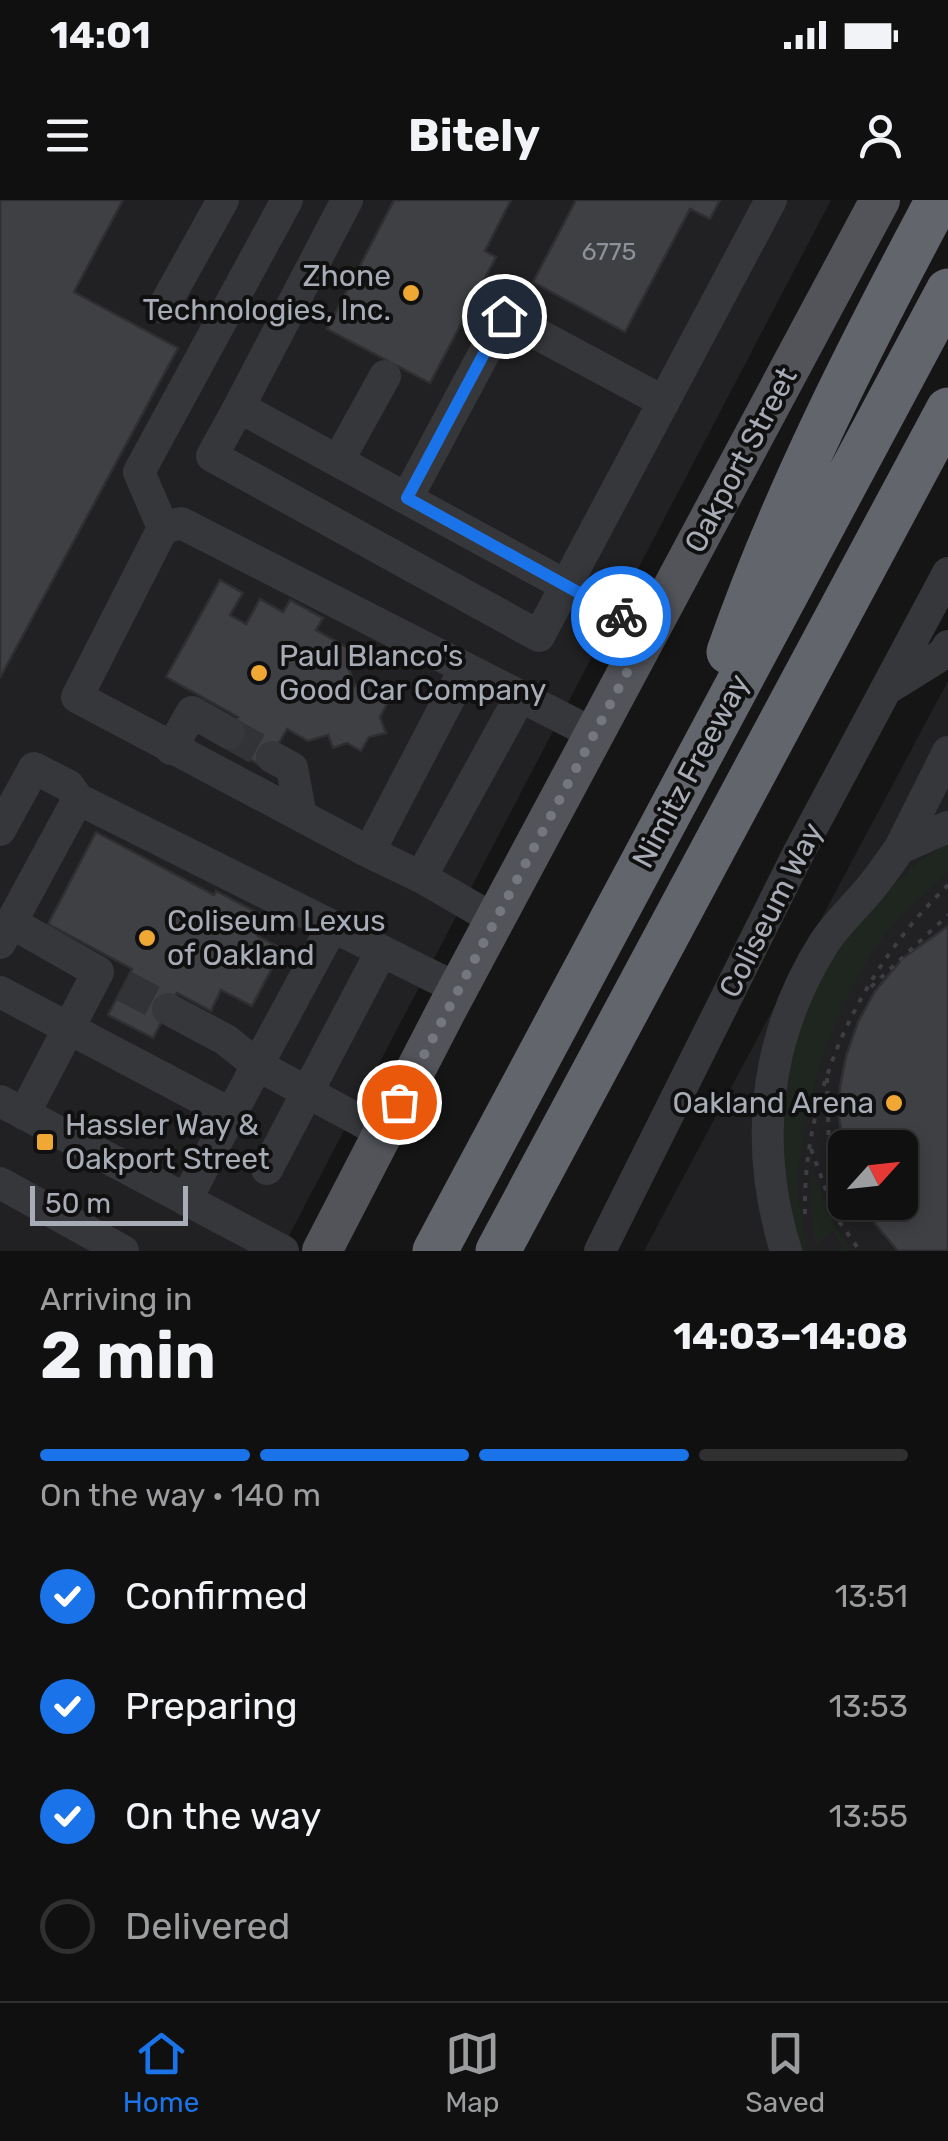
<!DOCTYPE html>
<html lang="en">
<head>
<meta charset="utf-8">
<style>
  :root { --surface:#101010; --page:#191919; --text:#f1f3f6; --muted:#9c9d9f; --line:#303030; --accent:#1a73e8 }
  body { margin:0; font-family:Rubik,sans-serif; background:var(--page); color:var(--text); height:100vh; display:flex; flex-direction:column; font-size:38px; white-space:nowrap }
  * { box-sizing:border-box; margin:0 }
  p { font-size:32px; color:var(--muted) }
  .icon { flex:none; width:55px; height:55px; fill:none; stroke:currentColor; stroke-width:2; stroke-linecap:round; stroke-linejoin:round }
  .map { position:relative; height:1051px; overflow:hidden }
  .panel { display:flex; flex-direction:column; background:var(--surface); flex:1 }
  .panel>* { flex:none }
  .needle { width:65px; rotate:63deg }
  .buttons { position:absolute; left:828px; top:930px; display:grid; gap:20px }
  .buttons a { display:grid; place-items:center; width:90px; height:90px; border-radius:15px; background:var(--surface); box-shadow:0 5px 15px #0003,0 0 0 2px var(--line); font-size:50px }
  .scale { position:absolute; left:30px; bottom:25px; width:158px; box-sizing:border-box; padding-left:10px; border:5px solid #a7acb6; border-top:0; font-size:28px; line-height:35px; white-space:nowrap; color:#a7acb6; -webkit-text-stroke:8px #101011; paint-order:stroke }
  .pin { position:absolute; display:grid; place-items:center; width:85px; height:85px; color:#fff; margin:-42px; border:5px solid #fff; border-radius:50%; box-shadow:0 2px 10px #0007 }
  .courier { position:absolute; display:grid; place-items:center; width:100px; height:100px; margin:-50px; border:8px solid #1a73e8; border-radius:50%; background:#fff; color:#222; box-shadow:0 2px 12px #0007 }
  .summary em { font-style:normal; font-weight:700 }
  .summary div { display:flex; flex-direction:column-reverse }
  .summary { display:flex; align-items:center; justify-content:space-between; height:170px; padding:0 40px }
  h1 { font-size:65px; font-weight:700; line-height:75px }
  .bar { display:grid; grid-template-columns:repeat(4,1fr); gap:15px 10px; align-content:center; height:120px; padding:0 40px }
  .bar i { height:12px; border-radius:8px; background:var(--line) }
  .bar .on { background:var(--accent) }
  .bar p { grid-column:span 4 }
  ol { padding:0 40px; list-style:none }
  li { display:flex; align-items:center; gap:30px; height:110px }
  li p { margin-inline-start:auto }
  li .icon { padding:10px; border-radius:50%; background:var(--accent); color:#fff; stroke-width:4 }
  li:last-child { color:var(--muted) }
  li i { width:55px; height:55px; border:5px solid var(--line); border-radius:50% }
  .status { display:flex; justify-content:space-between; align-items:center; height:70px; padding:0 50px; background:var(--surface); direction:ltr }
  .status svg { height:28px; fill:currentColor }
  header { display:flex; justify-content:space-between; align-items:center; height:130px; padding:0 40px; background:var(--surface); font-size:45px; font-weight:700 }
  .menu { display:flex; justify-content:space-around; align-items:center; height:140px; border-top:2px solid var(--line); background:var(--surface); font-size:28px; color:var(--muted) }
  .menu a { display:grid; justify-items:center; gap:5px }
  .menu .on { color:var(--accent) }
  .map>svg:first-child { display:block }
</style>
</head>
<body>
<div class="status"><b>14:01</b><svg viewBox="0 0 49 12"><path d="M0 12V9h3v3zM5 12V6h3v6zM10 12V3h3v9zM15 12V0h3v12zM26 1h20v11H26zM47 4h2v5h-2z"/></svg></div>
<header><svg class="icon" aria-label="menu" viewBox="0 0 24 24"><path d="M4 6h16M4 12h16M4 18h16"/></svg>Bitely<svg class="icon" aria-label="person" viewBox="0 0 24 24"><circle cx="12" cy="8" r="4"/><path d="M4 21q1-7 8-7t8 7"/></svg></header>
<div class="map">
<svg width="948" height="1051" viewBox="0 0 948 1051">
  <rect width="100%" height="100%" fill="#151516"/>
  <path fill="#212123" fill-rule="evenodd" d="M0,0H831L281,1051H0Z
    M948,481V1051H644ZM845,948H900V1002H845Z"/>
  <path fill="#1f261f" d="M948,644V672C927,692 901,713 883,737C837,800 806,889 799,967C796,994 802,1025 808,1051H792L775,896L821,762L878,700L920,661Z
    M811,967L834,1025L851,1051H838L843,1046L833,1031L815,1046Z"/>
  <path fill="#3f4043" stroke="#2f2f32" stroke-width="2.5" d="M0,0H123L74,92L178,148L0,478Z
    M394,0H511L485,51L496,57L430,183L327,129Z
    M576,0H720L710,19L690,9L625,132L533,82Z
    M220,380L243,393L230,415L246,424L260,399L283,412L290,400L323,418L316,430L357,453L349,469L355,486L368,481L372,496L387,504L380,517L386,533L369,537L361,551L347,543L333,548L328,535L308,541L287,529L265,568L223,544L238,517L166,477Z
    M96,632L214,695L216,691L267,718L258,736L282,749L252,806L221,790L211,811L177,793L153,838L108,815L132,769L48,724Z
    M948,726V1051H898L876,1025L864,1002H900V948H845V954L839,918L840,887L846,856L858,822L875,791L903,758Z"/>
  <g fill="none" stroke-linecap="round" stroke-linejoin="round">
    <path stroke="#323336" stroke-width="32" stroke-dasharray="32 16" stroke-linecap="butt" d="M229,533L272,557
      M124,786L168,809"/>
    <path stroke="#3c3e42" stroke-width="4" stroke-dasharray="5 8" stroke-linecap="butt" d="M871,787L948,715
      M827,878L829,949
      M811,949L836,1017L860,1051
      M805,1014C802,892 861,769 948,685"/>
    <path stroke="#36373b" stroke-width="32" d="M347,0L239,207L649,431
      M163,108L223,0
      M239,207L212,256L539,436L771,0
      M338,261L385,176
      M407,298L504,116L664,202
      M163,328L139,272L287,0
      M465,468L369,652L77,497L163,328L181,323L594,534
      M890,487L943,454L948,446
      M171,549L192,512L229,533
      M948,552L900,648L948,627
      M272,557L292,568L301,616
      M0,630L34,568L69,586L78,599
      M369,652L421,677L520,497
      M421,677L495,720
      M12,723L98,772L24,914
      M0,743L78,599L458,789
      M0,792L231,914L332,727
      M168,809L226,840L257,865L383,933
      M0,901L283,1051
      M267,969L381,752
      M0,983L123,1051
      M186,1000L231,914
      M600,1051L800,650L948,373
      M786,1051C753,945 764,838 824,743C836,724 854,708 868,691C880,677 890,662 900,648"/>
    <path stroke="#52545a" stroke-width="40" d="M322,1051L446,811L880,0"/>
    <path stroke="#62656c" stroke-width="45" d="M729,452C784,295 860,146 938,0
      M435,1051L948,91
      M498,1051L948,210"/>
  </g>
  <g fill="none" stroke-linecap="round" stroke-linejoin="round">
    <path stroke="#74777e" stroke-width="10" stroke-dasharray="0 18" d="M399,902L649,431L621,416"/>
    <path stroke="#1a73e8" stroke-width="12" d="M504,116L407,298L621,416"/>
  </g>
  <g fill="#efa834" stroke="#101011" stroke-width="4">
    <circle cx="411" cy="93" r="10"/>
    <circle cx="259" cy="473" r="10"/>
    <circle cx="147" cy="738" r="10"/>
    <circle cx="894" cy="903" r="10"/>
    <rect x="35" y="932" width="20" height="20" rx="5"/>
  </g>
  <g text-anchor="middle" stroke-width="8" stroke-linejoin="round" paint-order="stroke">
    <g font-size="25" fill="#8d9199">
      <text x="609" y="60">6775</text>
    </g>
    <g font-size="30" fill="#a7acb6" stroke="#101011" text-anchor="start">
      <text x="391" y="86" text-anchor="end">Zhone<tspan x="391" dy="34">Technologies, Inc.</tspan></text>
      <text x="279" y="466">Paul Blanco's<tspan x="279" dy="34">Good Car Company</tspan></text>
      <text x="167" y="731">Coliseum Lexus<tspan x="167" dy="34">of Oakland</tspan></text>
      <text x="874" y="913" text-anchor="end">Oakland Arena</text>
      <text x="65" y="935">Hassler Way &amp;<tspan x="65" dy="34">Oakport Street</tspan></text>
    </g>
    <g font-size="30" fill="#a7acb6" stroke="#101011">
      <text transform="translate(741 260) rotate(-62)" y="10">Oakport Street</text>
      <text transform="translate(691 571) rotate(-62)" y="10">Nimitz Freeway</text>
      <text transform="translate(771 710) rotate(-63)" y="10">Coliseum Way</text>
    </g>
  </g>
</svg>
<div class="buttons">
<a><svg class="needle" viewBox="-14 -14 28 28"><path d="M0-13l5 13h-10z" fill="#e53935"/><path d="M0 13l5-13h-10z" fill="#9c9d9f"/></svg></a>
</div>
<div class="scale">50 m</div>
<div class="pin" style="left:399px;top:902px;background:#ea580c"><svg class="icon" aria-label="bag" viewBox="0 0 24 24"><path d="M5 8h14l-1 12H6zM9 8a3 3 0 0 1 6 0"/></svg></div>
<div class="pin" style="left:504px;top:116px;background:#1f2937"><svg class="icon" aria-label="home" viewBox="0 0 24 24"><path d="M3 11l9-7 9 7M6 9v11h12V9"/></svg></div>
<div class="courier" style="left:621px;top:416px"><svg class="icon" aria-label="bike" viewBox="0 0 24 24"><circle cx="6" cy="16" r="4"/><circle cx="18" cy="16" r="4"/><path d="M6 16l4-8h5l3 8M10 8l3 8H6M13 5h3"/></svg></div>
</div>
<section class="panel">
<div class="summary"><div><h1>2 min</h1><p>Arriving in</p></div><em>14:03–14:08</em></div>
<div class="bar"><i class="on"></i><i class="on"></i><i class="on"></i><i></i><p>On the way · 140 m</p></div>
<ol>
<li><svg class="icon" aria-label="check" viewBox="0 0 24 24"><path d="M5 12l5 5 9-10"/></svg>Confirmed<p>13:51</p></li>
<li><svg class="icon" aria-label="check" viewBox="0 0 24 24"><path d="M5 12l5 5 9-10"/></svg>Preparing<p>13:53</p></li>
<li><svg class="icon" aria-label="check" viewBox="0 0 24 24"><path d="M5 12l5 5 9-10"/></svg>On the way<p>13:55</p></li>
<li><i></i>Delivered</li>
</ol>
</section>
<nav class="menu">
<a class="on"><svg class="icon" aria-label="home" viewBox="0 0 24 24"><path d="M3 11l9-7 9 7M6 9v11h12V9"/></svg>Home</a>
<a><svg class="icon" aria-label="map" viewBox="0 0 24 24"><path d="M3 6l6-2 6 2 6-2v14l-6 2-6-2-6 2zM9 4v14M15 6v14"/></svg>Map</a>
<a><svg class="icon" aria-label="saved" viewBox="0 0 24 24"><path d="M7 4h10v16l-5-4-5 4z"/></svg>Saved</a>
</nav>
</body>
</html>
